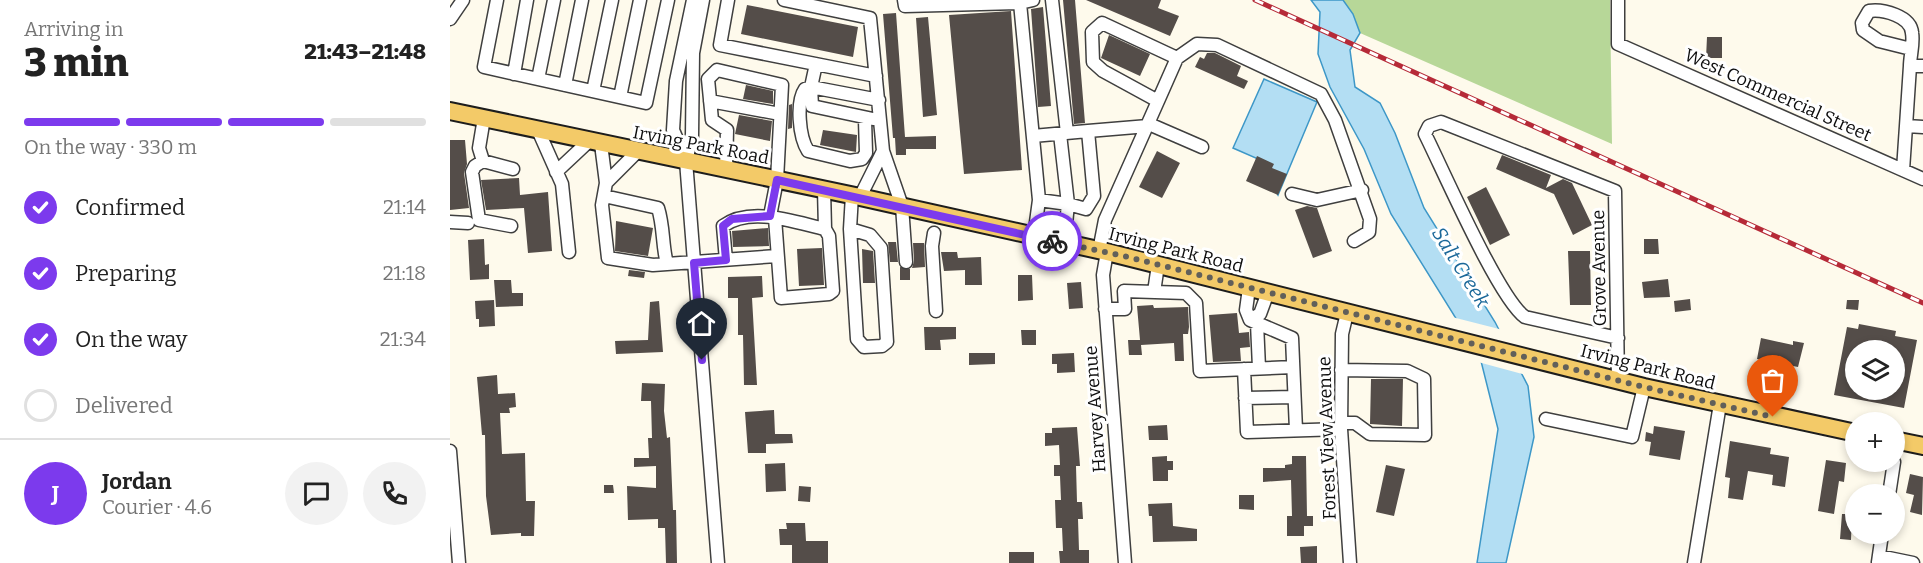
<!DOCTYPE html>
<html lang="en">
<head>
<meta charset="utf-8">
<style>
  :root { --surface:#fff; --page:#f2f2f2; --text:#222; --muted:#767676; --line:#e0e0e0; --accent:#7c3aed }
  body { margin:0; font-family:Bitter,serif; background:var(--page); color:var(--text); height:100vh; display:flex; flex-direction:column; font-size:22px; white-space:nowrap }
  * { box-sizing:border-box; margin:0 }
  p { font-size:20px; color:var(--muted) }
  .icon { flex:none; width:33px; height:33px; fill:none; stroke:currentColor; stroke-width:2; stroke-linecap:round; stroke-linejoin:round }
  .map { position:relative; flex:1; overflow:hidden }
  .sheet { display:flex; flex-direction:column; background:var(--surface); width:450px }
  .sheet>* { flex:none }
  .controls { position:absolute; left:1395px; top:340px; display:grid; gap:12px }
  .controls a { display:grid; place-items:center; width:60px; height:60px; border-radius:50%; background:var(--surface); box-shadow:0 3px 9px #0003; font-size:30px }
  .pin { position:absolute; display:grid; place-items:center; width:51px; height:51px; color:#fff; margin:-62px -26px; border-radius:50% 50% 50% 0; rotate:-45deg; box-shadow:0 0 6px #0007 }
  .pin .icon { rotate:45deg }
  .courier { position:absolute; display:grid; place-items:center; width:60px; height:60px; margin:-30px; border:4px solid #7c3aed; border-radius:50%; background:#fff; color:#222; box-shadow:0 2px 8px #0007 }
  .summary em { font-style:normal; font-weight:800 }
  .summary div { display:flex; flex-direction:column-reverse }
  .summary { display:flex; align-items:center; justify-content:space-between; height:102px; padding:0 24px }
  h1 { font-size:39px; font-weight:800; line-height:45px }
  .bar { display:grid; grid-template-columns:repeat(4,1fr); gap:9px 6px; align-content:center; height:72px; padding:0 24px }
  .bar i { height:8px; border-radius:4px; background:var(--line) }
  .bar .active { background:var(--accent) }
  .bar p { grid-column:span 4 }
  .line { display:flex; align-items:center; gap:15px; padding:0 24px; border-top:2px solid var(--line) }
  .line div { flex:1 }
  .round { display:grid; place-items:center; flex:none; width:63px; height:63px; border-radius:32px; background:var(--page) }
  ol { padding:0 24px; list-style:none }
  li { display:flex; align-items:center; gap:18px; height:66px }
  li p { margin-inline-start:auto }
  li .icon { padding:6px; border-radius:50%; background:var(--accent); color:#fff; stroke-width:4 }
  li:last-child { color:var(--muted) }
  li i { width:33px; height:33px; border:3px solid var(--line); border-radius:50% }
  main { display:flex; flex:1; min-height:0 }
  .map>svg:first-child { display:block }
</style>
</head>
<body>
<main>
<section class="sheet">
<div class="summary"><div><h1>3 min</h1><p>Arriving in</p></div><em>21:43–21:48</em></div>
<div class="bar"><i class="active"></i><i class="active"></i><i class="active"></i><i></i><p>On the way · 330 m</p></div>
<ol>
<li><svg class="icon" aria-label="check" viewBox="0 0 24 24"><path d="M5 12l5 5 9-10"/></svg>Confirmed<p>21:14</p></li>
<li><svg class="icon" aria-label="check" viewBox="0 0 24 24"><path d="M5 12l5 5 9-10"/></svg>Preparing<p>21:18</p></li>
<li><svg class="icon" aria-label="check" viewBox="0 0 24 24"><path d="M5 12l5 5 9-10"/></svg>On the way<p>21:34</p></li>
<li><i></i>Delivered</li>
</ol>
<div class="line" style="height:108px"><b class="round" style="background:var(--accent);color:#fff">J</b><div><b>Jordan</b><p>Courier · 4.6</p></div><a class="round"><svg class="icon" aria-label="chat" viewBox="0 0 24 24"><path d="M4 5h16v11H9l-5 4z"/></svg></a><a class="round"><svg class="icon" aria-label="phone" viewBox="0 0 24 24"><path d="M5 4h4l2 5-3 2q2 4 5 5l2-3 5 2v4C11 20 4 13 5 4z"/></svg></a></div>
</section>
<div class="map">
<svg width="1473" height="563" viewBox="0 0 1473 563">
  <rect width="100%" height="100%" fill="#fefaec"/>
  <path fill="#b7d798" d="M893,0H1160L1162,144L910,33L903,14Z"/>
  <path fill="#b3def3" stroke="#3d97c7" stroke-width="1.5" d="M861,0H893L903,14L910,33L900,50L905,87L930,103L945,133L974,208L1045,322L1078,386L1084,437L1056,563H1027L1048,429L1030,357L941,214L914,149L880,87L868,54L870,12Z
    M814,79L867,102L828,195L806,158L783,148Z"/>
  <path fill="#fefaec" d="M1002,317L1053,330L1076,375L1028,362Z"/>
  <path fill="#544d49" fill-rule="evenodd" d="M613,0H625L635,123L624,124Z
    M636,0H711L708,8L729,16L720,36Z
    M297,5L408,27L403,57L291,34Z
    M593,7L601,106L588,107L581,9Z
    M561,11L572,170L514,174L499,15Z
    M446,13L455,137L486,136V149H456V155H446L445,138H443L433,14Z
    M478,17L487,115L473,117L466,18Z
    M659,35L700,54L690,76L651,58Z
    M1257,37H1272V58H1256Z
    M757,53H765L791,66L787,76L798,81L794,89L745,67L750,57L754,59Z
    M296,85L323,91V104L293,99Z
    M342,104V128L338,129L339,105Z
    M289,115L322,121L320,141L285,134Z
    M373,130L407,135L406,152L370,145Z
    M0,140H15L17,164L14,173L19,208L0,210Z
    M707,151L730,163L712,198L689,187Z
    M1052,155L1101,175L1096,188L1113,179L1122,183L1142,225L1123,235L1104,194L1046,169Z
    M807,156L824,164L822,168L837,174L828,195L796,181Z
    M69,178L70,195L98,192L102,251L78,253L74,208L36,210L31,180Z
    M1036,187L1060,235L1040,245L1017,197Z
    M857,206L867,208L882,251L863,258L845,210Z
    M166,221L203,228L198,256L165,251Z
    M318,228L319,246L283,247L282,231Z
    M34,239L35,265L39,264V279L20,280L18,240Z
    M1194,239H1208L1209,254H1194Z
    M438,242H446L448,262H440Z
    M463,243H474L475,267L462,268L464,261Z
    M372,248L374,285L349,286L347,249Z
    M412,249L423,251L425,283H413Z
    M1118,251H1140L1141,305H1120Z
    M491,252H507L508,258L531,257L532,285H515V270L494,271Z
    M450,267L460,269V280H450Z
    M179,270L195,272L194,278L178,276Z
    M568,275H582L583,300L568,301Z
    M312,276L313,297L302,298L307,385H294L293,335H288V298H278V277Z
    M1218,279L1220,297L1194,298L1192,282Z
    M44,280H61L62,293H73V306L46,307Z
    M631,282L633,308L619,309L617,283Z
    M1240,299L1241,310L1225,312L1224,301Z
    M44,300L45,326L29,327V319H26L25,301Z
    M1397,300H1409L1408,310L1396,309Z
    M209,301L213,352L166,354L165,341L198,340L200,302Z
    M703,305L704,308L738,307L739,327L738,334H733L734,361H725L724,343L691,345L692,355H679L678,340H690L687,306Z
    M787,313L789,333L799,332L800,347L790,348L791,361L763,362L759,315Z
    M1409,324L1446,331L1445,336L1467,340L1454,408L1384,395L1397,327L1408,329ZM1406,351H1444V390H1406Z
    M474,327H506V339L490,340L491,350H475Z
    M571,330H586V345H572Z
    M1311,338L1343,345V341L1354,343L1348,367L1307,359Z
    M519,353H545V364L519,365Z
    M624,353L625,372L607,373V364H602V354Z
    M47,375L48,394L65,393L66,407L59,408L60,413H50L52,454L75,453L76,501H85L84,536H71V533L41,535L36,496L35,435H32L27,377Z
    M921,379H953L952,426L920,424Z
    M192,383L215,384L214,411L217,438L220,437L223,510H226L227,563H216L215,528H208V519L178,520L177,486L206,488V466L184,467V458H199L198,438H202L201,401H191Z
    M324,410L325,434H342L343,443L316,444V453H298L295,412Z
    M717,425L718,440H699L698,426Z
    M1204,426L1235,431L1230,460L1199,455L1201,442L1195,441L1196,432L1203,434Z
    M627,427L630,466H626L627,502H632L633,519H628L629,550H639V563H610L609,551H613L612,528H606L605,500H611L610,476H604V465H610L609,445L595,446V433H602V428Z
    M1280,441L1321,448L1320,454L1339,457L1335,487L1322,485L1323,475L1298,471L1293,500L1278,498L1280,478L1275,477Z
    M717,456V461H723V470H718V481H703L702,457Z
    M842,456H856L857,516H863V526H854V536H837V516H842L841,480L813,482V468H835V465L842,464Z
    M1376,460L1396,463L1394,482L1389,481L1384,514L1368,511Z
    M335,463L336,491L316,492L315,464Z
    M936,465L955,469L944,516L926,512Z
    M1460,474L1473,477L1472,515L1460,512L1464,495L1456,493Z
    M154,485H163L164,493H154Z
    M349,486L361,487L360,502L348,501Z
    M789,495H804V510L789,509Z
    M722,503L723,526L747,529V541L703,542L702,516H699L698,504Z
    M1392,514H1402L1401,540L1390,539Z
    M336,523H355L356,541H378V563H342V545H330L329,529H337Z
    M867,546V563H851L850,547Z
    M559,552H584V563H559Z"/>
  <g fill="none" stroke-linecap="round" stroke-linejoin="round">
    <g stroke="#3f3f3f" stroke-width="15">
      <path id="minor" d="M47,0L34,67L196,103L218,0
        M253,0L243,53L242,136L236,161L268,563
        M278,0L270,45L426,76
        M334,0L420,18L433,151L452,206L456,262
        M454,0L455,6L570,3L589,200L584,237
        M602,0L617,133
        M1168,0V44L1473,179
        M570,3L583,0
        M0,19L13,0
        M727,58L747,44L767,45L871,94L885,120L920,219L919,232L904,241
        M366,64L361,87L362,106L423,119
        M1460,66C1460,56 1464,43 1462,33C1461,16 1433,9 1419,11L1412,23L1413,30L1429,41L1461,49
        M64,74L77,0
        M88,79L104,0
        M115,85L132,0
        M143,91L162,0
        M170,97L190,0
        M260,101L330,114
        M415,120L416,153L412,159L400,161L358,151C349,137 346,102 355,89L361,87L429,100
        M699,124L752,147
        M1456,126L1460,66H1473
        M88,130L112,184L119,252
        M638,131L698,126
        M610,134L618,204L614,244
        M583,136L638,131L644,196L636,209L618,204L589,200
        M151,144L156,183L152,205L158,258L203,265L327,256
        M33,161L29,148L34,118
        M236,161L223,130L226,81L243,0
        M276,169L277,130L262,120L258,79L267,70L332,85L327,180L320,216
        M1453,170L1456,126L1473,127
        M106,172L138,142
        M156,183L187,152
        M842,194L867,200L912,190
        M154,196L208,208C214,227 212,245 217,264
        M410,197L433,151
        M325,218L331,298L379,294L383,291L379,236L375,229
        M0,222L18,223
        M61,226L29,220L22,172L25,166L33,161L63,169
        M400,229L420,235L431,248L437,342L432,346L414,347L407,339Z
        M400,229L402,195
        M484,233L482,246L486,311
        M649,251L655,220L708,101L653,71L643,62L642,32L652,23L727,58L708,101
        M657,252L653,275L675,563
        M276,260L273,226C301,206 344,222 375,229L374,189
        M799,288L796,310L800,320L810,314L818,292
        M704,292L708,265
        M655,309H675L674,291L736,293L746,303L750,371L843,367
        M897,313L892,334L891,429L900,563
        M800,320L842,338L846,430
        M807,323L809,368
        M1168,338L1075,317C1049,299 993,170 975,134L979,126L991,122L1165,191L1168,381
        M794,369L797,432L891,429
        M795,398L844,397
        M1096,419L1182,437L1194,387
        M891,423H905L920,434L975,435L974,379L957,371L891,370
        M0,451L9,563
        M1439,495L1444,462
        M1429,556L1463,563
        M1428,562L1432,534
        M1244,563L1270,404"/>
    </g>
    <g stroke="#1d1d1d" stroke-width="20">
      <path id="major" d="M0,111L410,197L657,252L1194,387L1406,433
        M1444,440L1473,446"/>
    </g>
    <use href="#minor" stroke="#fff" stroke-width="12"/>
    <use href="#major" stroke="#f3ca68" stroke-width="16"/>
    <g stroke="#b62a38" stroke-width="5">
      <path id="rail" d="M805,0L1473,303"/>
    </g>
    <use href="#rail" stroke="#fff" stroke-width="3" stroke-dasharray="9" stroke-linecap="butt"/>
  </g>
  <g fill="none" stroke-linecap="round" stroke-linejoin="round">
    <path stroke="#615f5a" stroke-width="6" stroke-dasharray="0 10.8" d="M602,241L674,256L1194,387L1323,417"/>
    <path stroke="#7c3aed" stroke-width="8" d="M252,360L244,263L276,260L273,226L282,219L320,216L327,180L602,241"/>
  </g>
  <g text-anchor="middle" stroke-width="6" stroke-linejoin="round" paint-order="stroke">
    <g font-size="18" fill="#0c0c0c" stroke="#fff">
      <text transform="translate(1328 95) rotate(24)" y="6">West Commercial Street</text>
      <text transform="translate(251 145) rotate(11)" y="6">Irving Park Road</text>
      <text transform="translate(726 250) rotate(14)" y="6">Irving Park Road</text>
      <text transform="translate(1149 268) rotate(-91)" y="6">Grove Avenue</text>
      <text transform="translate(1198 367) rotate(14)" y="6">Irving Park Road</text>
      <text transform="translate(645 409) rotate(-94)" y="6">Harvey Avenue</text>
      <text transform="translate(877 438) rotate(-92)" y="6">Forest View Avenue</text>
    </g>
    <g font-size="20" font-style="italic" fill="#1b6899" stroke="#fff">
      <text transform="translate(1011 267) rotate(58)" y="7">Salt Creek</text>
    </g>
  </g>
</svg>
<div class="controls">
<a><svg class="icon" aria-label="layers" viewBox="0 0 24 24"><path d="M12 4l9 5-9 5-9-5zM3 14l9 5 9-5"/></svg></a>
<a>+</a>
<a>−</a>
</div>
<div class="pin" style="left:1323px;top:417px;background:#ea580c"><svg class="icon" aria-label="bag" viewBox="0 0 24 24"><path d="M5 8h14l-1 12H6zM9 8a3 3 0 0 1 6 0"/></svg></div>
<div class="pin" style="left:252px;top:360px;background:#1f2937"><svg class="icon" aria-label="home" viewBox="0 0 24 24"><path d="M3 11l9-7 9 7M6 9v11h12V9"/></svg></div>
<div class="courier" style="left:602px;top:241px"><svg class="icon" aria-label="bike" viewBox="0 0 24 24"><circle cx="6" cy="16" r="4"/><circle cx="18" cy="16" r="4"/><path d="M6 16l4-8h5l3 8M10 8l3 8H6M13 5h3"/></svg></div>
</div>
</main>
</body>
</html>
